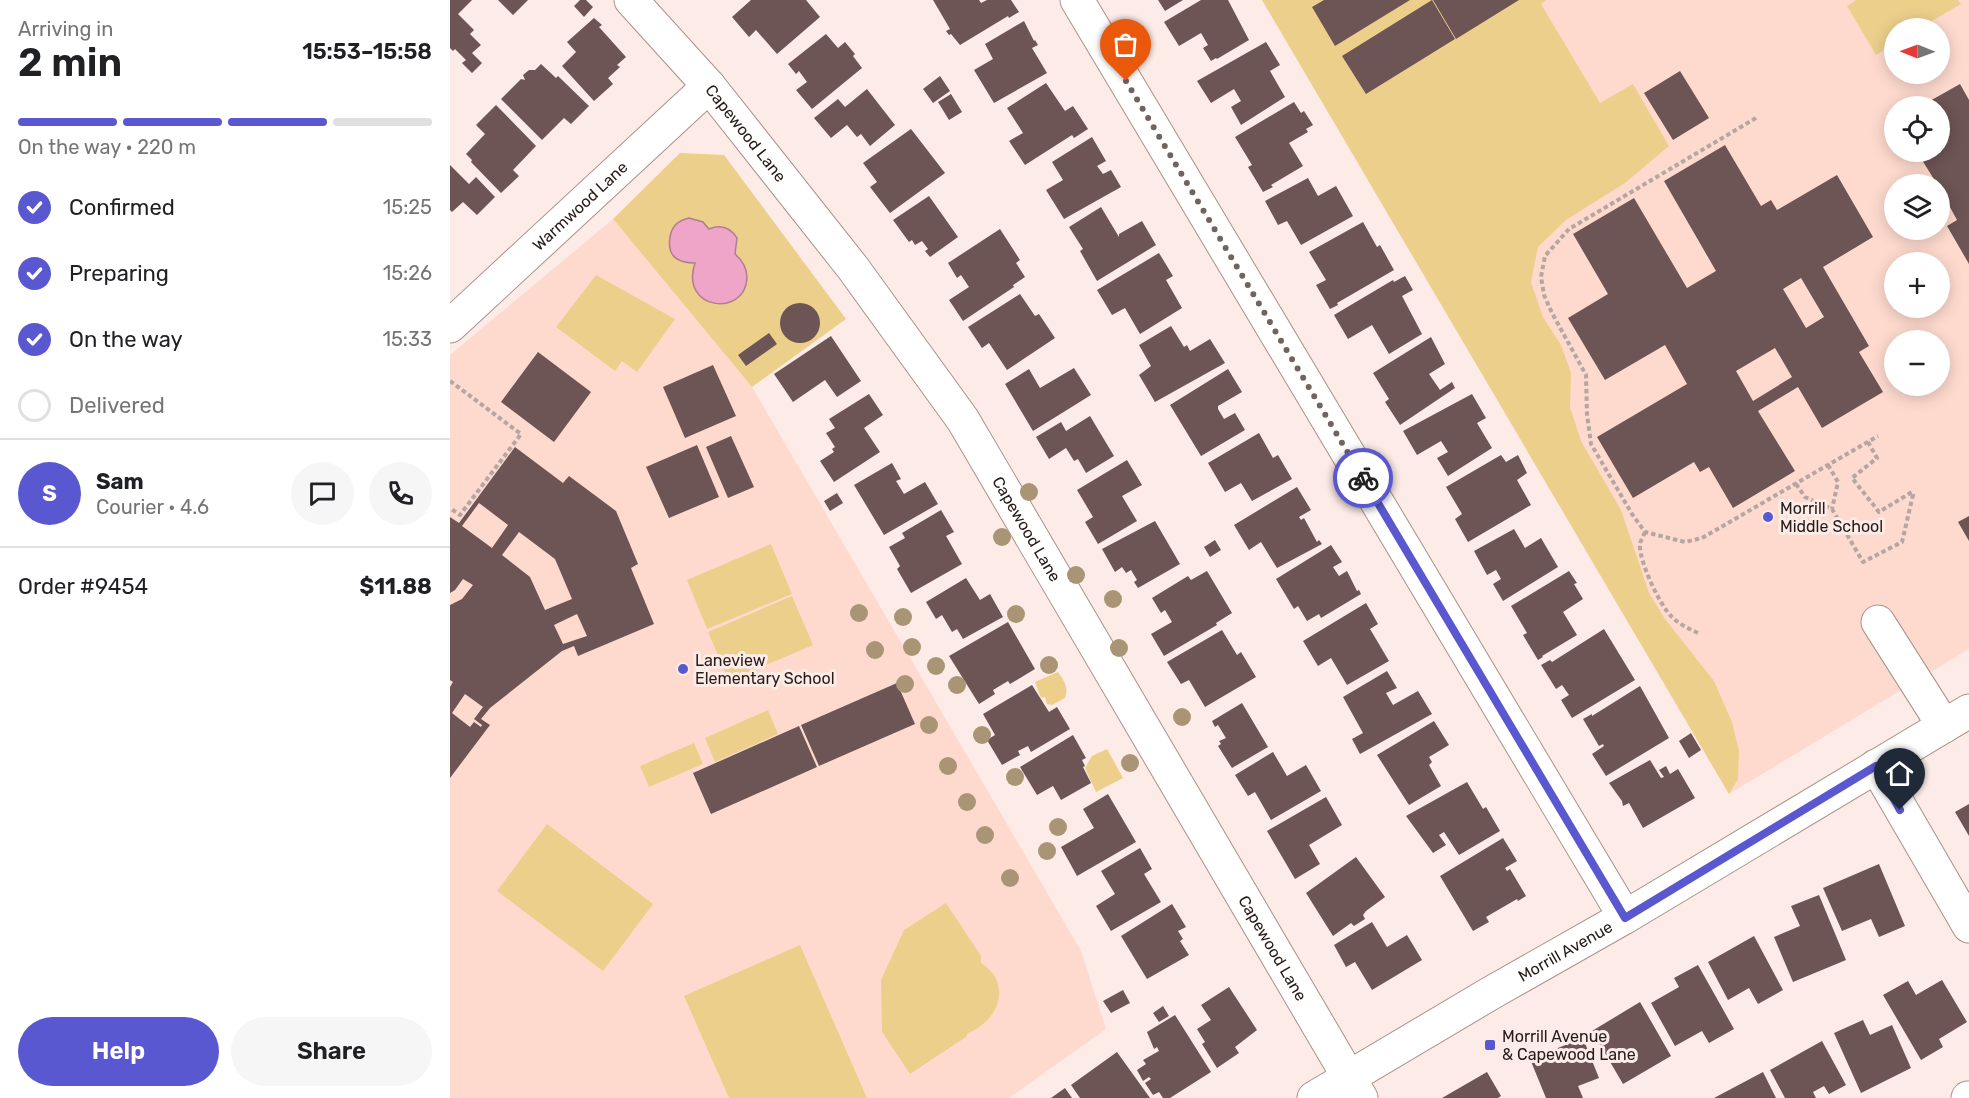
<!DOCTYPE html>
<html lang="en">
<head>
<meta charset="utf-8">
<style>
  :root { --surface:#fff; --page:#f6f6f6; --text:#202124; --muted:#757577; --line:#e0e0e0; --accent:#5a58d0 }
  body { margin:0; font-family:Rubik,sans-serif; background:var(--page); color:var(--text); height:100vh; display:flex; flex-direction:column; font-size:22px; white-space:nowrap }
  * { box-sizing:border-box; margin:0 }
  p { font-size:20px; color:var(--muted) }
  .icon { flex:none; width:33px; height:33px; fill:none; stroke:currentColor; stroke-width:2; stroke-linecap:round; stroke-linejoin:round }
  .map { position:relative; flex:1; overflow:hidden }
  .sheet { display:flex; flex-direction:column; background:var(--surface); width:450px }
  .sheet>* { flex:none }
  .needle { width:39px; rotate:271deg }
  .buttons { position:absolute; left:1434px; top:18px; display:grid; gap:12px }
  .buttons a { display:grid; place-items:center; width:66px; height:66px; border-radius:50%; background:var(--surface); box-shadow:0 3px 15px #0003; font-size:30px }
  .pin { position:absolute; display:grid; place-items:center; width:51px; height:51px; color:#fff; margin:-62px -26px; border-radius:50% 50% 50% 0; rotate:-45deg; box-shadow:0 0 6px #0007 }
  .pin .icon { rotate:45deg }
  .courier { position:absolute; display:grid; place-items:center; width:60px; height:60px; margin:-30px; border:4px solid #5a58d0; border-radius:50%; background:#fff; color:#222; box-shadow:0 2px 8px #0007 }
  .headline em { font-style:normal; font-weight:600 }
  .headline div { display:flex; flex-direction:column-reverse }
  .headline { display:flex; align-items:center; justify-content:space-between; height:102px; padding:0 18px }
  h1 { font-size:39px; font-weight:600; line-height:45px }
  .bar { display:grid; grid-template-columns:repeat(4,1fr); gap:9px 6px; align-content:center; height:72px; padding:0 18px }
  .bar i { height:8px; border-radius:4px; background:var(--line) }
  .bar .selected { background:var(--accent) }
  .bar p { grid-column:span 4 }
  .line { display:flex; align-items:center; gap:15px; padding:0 18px; border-top:2px solid var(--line) }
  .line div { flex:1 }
  .round { display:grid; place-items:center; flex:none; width:63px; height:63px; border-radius:32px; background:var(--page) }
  ol { padding:0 18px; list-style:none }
  li { display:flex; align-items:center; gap:18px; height:66px }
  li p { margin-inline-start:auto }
  li .icon { padding:6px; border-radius:50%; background:var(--accent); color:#fff; stroke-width:4 }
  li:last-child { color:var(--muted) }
  li i { width:33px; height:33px; border:3px solid var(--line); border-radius:50% }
  .primary-button { display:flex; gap:12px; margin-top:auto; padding:12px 18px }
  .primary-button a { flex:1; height:69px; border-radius:36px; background:var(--accent); color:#fff; font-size:24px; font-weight:600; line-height:69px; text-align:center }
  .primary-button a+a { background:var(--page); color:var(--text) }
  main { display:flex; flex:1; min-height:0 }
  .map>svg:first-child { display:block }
</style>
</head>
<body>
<main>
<section class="sheet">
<div class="headline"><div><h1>2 min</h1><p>Arriving in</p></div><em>15:53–15:58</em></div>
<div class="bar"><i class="selected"></i><i class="selected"></i><i class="selected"></i><i></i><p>On the way · 220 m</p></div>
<ol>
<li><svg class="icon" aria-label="check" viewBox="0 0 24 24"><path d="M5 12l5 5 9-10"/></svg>Confirmed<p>15:25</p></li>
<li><svg class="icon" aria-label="check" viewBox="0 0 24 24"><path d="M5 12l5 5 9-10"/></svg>Preparing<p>15:26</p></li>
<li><svg class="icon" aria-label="check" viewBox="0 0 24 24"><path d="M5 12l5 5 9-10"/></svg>On the way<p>15:33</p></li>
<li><i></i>Delivered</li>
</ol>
<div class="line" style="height:108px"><b class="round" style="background:var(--accent);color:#fff">S</b><div><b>Sam</b><p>Courier · 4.6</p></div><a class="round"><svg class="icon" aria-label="chat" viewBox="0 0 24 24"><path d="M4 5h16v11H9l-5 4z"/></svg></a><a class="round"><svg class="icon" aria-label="phone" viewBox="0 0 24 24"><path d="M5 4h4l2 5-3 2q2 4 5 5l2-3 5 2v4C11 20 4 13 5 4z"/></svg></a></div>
<div class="line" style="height:78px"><div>Order #9454</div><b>$11.88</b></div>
<div class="primary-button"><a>Help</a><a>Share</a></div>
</section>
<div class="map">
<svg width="1519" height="1098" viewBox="0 0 1519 1098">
  <rect width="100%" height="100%" fill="#fcebe6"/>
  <path fill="#fedace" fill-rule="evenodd" d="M812,0H1519V649L1279,794ZM1444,28H1490V74H1444ZM1444,106H1490V152H1444ZM1444,184H1490V230H1444ZM1444,262H1490V308H1444ZM1444,340H1490V386H1444Z
    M163,219L302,387L631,951L656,1029L559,1098H0V355Z"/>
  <path fill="#edcf8c" d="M812,0H1096L1091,4L1150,103L1183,84L1219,146L1175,183L1116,220L1088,247L1081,282L1093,317L1111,345L1121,373L1120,407L1131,441L1171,510L1199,593L1215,619L1264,681L1282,722L1289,751L1288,779L1279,794Z
    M1406,0H1508L1511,4L1470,28H1444V44L1426,55L1397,6Z
    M230,153L274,155L396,319L302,387L163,219Z
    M146,275L225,319L187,372L172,361L165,371L106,327Z
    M321,544L342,594L257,629L237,580Z
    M342,596L363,645L279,681L258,632Z
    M608,672C614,681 619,687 615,698L602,705L597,704L595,697L591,698L585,682Z
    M318,710L328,734L265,762L255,738Z
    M244,743L253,764L199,787L190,766Z
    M657,749L673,778L646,792L635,768L642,756Z
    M97,824L203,904L153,971L47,891Z
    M496,903L531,956V963C563,983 549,1021 518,1033L516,1037L460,1074L432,1032L431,980L454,930Z
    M350,945L417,1098H279L234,996Z"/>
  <path fill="#eea5c7" stroke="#b27c92" stroke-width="1.5" d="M239,218L253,222L259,229C271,224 280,227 287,238L285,254C292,260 297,268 297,278C295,318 229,310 245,263C227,263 217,256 220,237C222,226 227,221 239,218Z"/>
  <path fill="#6d5455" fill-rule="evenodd" d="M0,0H22L8,14L24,30L20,34L31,45L22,53L32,63L22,73L12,63L16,60L5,49L3,51L0,48Z
    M48,0H78L63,15Z
    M130,0H136L143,7L134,17L124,6Z
    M301,0H356L370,17L327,54L306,30L299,37L282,17Z
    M483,0H529L531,3L537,0H561L569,12L559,18L558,16L510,45L501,34L499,35L496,31L500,29Z
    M708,0H733L715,11Z
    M751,0H778L799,40L767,59L766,58L761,61L753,48L758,45L751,33L729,46L714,22Z
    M874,0H960L885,46L862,7Z
    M982,0L1005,39L916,94L892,56Z
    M983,0H1069L1006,39Z
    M144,18L152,25L149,27L176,57L167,65L170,67L158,78L163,84L144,101L112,66L126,52L117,42Z
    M574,21L584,41L585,40L588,45L582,48L597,73L544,103L524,70L543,59L535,44Z
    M376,34L388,48L395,42L405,54L403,56L412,68L362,109L346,90L357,82L349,71L346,74L338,64Z
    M816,42L830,65L820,71L835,97L791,125L781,107L791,101L784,89L761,103L747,81Z
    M91,64L106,78L108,76L139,106L121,124L114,118L92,140L51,99L71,79L75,80L73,75L79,70H85Z
    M1230,71L1259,118L1223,140L1194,93Z
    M490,76L500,91L483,103L473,89Z
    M596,83L615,111L623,106L638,129L624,138L622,135L575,165L559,141L573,133L557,108Z
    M1510,84L1519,100V264L1497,226L1507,220L1490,189V184H1487L1467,152H1490V106H1471Z
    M417,89L445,125L420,146L411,134L407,137L397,125L381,138L364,118L388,99L395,107Z
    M501,94L512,112L499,120L488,102Z
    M844,102L851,113L854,111L863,125L856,129L858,132L839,143L853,166L821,185L823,187L813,192L798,167L802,165L785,137Z
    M46,105L86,146L63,170L69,176L51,193L21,162L22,160L16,154L35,134L26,125Z
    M461,129L495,173L440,213L420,187L427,182L413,163Z
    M642,137L656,161L647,166L653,174L661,170L671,187L614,219L596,190L613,180L602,162Z
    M1275,145L1311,206L1321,200L1327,210L1387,175L1423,237L1373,267L1419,346L1409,352L1433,392L1372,428L1348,387L1308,411L1345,471L1283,508L1259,467L1250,472L1244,462L1183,498L1147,437L1237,384L1215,345L1155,380L1118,318L1158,294L1123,234L1184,198L1237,288L1266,271L1214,181ZM1351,278L1374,317L1356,328L1333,289ZM1325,348L1342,377L1303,401L1286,371Z
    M0,165L19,184L26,177L45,197L27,215L13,202L2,212L0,210Z
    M858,178L868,196L886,186L903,216L851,245L837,221L828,225L815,201Z
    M479,196L508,237L480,257L475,251L478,249L472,241L465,245L462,240L459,242L443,220Z
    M651,207L669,237V234L692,221L706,245L647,281L630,251L633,249L619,227Z
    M913,222L927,247L930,245L944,270L887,303L888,305L880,309L866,285L876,280L859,252Z
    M550,229L570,260L566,263L575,277L563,285L564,287L513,321L499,300L519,287L511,275L507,278L498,263Z
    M709,253L723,276L716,280L732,308L690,334L675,308L662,315L647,290Z
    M955,276L963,290L952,296L972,334L939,354L922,325L898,339L884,315L943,280L944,282Z
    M570,294L585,316L589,314L605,338L557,370L539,343L532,348L518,327Z
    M330 323a20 20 0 1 1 40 0a20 20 0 1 1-40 0Z
    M721,326L734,347L737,345L740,351L760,339L775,363L705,402L689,375L701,366L689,345Z
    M319,333L327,344L296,366L288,355Z
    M381,336L411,381L387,397L375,380L343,402L324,374Z
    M981,337L995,364L979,374L990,390L1002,382L1005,388L950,425L935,402L939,399L923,373Z
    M88,352L141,392L104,442L51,402Z
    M263,365L286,416L235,438L213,387Z
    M624,368L641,395L583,431L555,384L579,369L590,388Z
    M778,369L792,392L768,406V409L774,419L785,413L795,430L751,456L720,405Z
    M419,394L433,415L414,428L430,452L384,482L370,461L384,452L382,449L385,447L376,433L385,428L379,419Z
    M1022,394L1036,418L1027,423L1042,448L998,476L987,458L998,452L991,441L967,455L953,431Z
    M640,416L664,456L636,473L628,459L624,461L616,448L599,459L586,437L611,422L616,431Z
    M809,433L823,458L828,455L842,479L802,501L791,483L775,492L758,463Z
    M281,436L304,487L278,498L256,447Z
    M247,445L269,497L219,518L196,467Z
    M65,447L113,483L119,476L166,511L188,564L181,568L204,624L128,656L124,646L112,651L40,708L31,719L40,725L0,778V687L3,682L0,680V605L12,599L23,585L13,579L5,590L0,593V517L9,523ZM29,503L58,525L42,548L12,526ZM69,532L105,559L122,599L95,610L80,577L52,555ZM127,614L137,636L113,644L104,625ZM15,694L33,707L24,719L32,725L31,727L24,722L20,727L2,713Z
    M1051,455L1056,462L1068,455L1077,473L1067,480L1081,505L1018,542L1005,519L1012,514L996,487Z
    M677,460L692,485L672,496L687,521L648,544L635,522L643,517L627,490Z
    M442,463L451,479L446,481L454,494L475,482L488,504L434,535L404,485Z
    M847,487L861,510L849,517L851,520L854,518L867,542L869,540L872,544L827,568L811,542L799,550L784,525Z
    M387,493L393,503L380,511L374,501Z
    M491,510L504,532L496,536L512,564L461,593L447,569L450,566L439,547L455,538L452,533Z
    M1519,516V541L1508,522Z
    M705,521L730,564L688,588L684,582L687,580L681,570L676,573L672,567L665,572L652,549Z
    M1064,529L1075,548L1091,538L1108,567L1053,601L1043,584L1051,579L1046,570L1037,575L1024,551Z
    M765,540L771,550L760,557L754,547Z
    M881,545L892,562L883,567L889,576L897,571L907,591L909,590L911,594L871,618L869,614L857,621L848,606L844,609L826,579Z
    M757,571L782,613L766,623L767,625L714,656L701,634L722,622L715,610L711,613L702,598L738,576L741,580Z
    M1119,571L1127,583L1124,584L1133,599L1113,612L1127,635L1092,656L1093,657L1088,660L1073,635L1077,633L1061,606Z
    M516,578L530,600L540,594L553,617L513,639L507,629L502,632L492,615L486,619L476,602Z
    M916,603L928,624L920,629L939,661L897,685L881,658L868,666L853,641Z
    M558,622L585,669L560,684L558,681L543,690L545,694L529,704L499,656Z
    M1154,629L1185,680L1122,718L1111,700L1119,695L1112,685L1106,689L1091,665L1100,660L1102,662Z
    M772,630L787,655L791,652L806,677L755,707L739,680L731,684L717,662Z
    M937,671L947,688L936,693L943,705L968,691L982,714L910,754L902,739L913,733L893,697Z
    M447,683L465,724L369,766L351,725Z
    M582,685L599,712L607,707L620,729L581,752L578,746L568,751L570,755L552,765L537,740L545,735L533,714Z
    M1190,686L1219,738L1156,776L1142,754L1154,746L1153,744L1149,746L1133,719L1142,714V716Z
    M792,703L818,747L782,768L768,746L771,744L769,741L776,738L768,725L765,727L762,721Z
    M984,721L999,745L979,757L982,762L979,765L991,786L959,805L927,755Z
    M349,726L367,767L261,814L243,773Z
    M1241,733L1251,750L1239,758L1229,741Z
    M623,735L636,758L632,760L635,766L633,767L641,783L611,800L603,786L587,795L570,767Z
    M823,752L837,776L856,765L871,791L821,820L805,792L798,796L785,775Z
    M1200,760L1211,778L1214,777L1209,770L1216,766L1220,774L1228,769L1245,798L1193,828L1179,803L1173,806L1172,801L1159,783Z
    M1017,782L1033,809L1036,807L1050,831L1009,855L994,832L989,835L996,845L983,853L956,816Z
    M658,794L686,842L627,876L611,847L644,828L633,809Z
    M876,797L892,825L859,845L870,864L845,879L817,831Z
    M1519,804V836L1505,812Z
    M1053,838L1067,861L1055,868L1057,871L1060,869L1076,896L1068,901L1067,899L1036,917L1039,922L1023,931L990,876Z
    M690,848L702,869L694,874L711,902L661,931L646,906L665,894L651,871Z
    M906,857L935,897L916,911L913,915L915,919L904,926L901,923L883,936L856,893Z
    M1429,864L1455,926L1429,937L1421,919L1392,931L1373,888Z
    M1369,895L1396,960L1343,982L1324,937L1350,926L1341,906Z
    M722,904L736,927L728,931L733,939L730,941L739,955L697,979L671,936Z
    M922,922L937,947L957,935L972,960L922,990L905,962L896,967L884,945Z
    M1304,936L1333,990L1308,1004L1299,988L1278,1000L1258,962Z
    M1248,965L1284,1029L1259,1043L1252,1031L1225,1046L1201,1003L1229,987L1224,978Z
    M1492,980L1517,1022L1489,1039L1493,1047L1471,1060L1433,995L1458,981L1466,995Z
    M779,987L807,1030L785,1047L789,1053L767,1068L752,1044L755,1042L747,1029L761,1020L751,1005Z
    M673,990L680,1003L661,1013L653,1001Z
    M1190,1002L1221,1056L1173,1084L1142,1031Z
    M713,1006L719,1016L709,1022L703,1013Z
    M725,1015L761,1072L720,1098H713L709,1092L703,1095L695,1083L701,1079L699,1077L693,1081L687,1070L696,1064L693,1060L709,1051L707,1047L704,1049L697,1032Z
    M1413,1020L1420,1035L1442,1025L1461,1068L1411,1093L1384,1033Z
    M1133,1038L1149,1078L1128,1086L1133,1098H1096L1080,1059Z
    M1372,1041L1396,1085L1379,1094L1374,1086L1363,1092L1366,1098H1335L1320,1070Z
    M667,1052L700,1098H630L621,1085Z
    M1037,1072L1051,1096L1048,1098H992Z
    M1313,1072L1326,1098H1264Z
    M615,1088L622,1098H601Z"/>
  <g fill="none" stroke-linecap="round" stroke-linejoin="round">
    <g stroke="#ab9189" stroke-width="35">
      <g id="minor">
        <path id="s1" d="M181,0L259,86L403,268L513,420L911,1098"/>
        <path d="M627,0L1175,917"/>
        <path id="s2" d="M0,326L259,86"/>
        <path d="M1428,622L1494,726"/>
        <path d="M1426,766L1519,926"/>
        <path d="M1518,1098H1519"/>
      </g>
    </g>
    <g stroke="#ab9189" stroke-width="35">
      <g id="major">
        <path id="s3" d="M864,1098L1041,993L1175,917L1519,711"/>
      </g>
    </g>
    <path stroke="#b5a6a2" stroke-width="4" stroke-dasharray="4.5 3" stroke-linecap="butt" d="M1306,118L1119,229L1095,256L1091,277L1094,295L1102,313L1136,375L1137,414L1141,444L1182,514L1195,532L1235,542L1252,538L1428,436
      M0,381L71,434L10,515L0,508
      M1378,465L1388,482L1382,509
      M1346,484L1355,497L1382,509L1413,562L1452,542L1463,495L1462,492L1429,512L1402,478L1427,458L1418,442
      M1195,532C1194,535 1190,541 1190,545C1189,561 1210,606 1222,617C1230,625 1240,629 1250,634"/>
    <use href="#minor" stroke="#fff" stroke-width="33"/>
    <use href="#major" stroke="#fff" stroke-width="33"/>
  </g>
  <g fill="#a99576">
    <circle cx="579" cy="492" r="9"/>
    <circle cx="552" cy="537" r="9"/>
    <circle cx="626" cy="575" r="9"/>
    <circle cx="663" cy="599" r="9"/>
    <circle cx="409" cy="613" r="9"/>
    <circle cx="566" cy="614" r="9"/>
    <circle cx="453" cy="617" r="9"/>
    <circle cx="462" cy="647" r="9"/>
    <circle cx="669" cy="648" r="9"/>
    <circle cx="425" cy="650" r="9"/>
    <circle cx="599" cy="665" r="9"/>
    <circle cx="486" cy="666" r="9"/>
    <circle cx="455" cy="684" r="9"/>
    <circle cx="507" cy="685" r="9"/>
    <circle cx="732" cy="717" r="9"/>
    <circle cx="479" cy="725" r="9"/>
    <circle cx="532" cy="735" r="9"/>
    <circle cx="680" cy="763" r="9"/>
    <circle cx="498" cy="766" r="9"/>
    <circle cx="565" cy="777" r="9"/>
    <circle cx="517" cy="802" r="9"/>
    <circle cx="608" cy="827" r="9"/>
    <circle cx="535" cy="835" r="9"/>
    <circle cx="597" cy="851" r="9"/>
    <circle cx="560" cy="878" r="9"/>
  </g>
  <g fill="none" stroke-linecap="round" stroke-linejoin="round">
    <path stroke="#706460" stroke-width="6" stroke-dasharray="0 10.8" d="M676,81L913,478"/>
    <path stroke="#5a58d0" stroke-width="8" d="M913,478L1175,918L1426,766L1450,810"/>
  </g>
  <g fill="#5a58d0" stroke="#fcebe6" stroke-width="2">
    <circle cx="1318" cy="517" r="6"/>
    <circle cx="233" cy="669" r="6"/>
    <rect x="1034" y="1039" width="12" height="12" rx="3"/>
  </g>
  <g text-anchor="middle" stroke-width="6" stroke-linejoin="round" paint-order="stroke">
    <g font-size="16" fill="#251b18" stroke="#fcebe6">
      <text dy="6" stroke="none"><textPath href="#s1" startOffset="176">Capewood Lane</textPath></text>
      <text dy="6" stroke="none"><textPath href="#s2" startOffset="177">Warmwood Lane</textPath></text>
      <text dy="6" stroke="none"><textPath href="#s1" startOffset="662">Capewood Lane</textPath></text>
      <text dy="6" stroke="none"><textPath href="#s1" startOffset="1148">Capewood Lane</textPath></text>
      <text dy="6" stroke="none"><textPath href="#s3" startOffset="291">Morrill Avenue</textPath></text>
    </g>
    <g font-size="16" fill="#251b18" stroke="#fcebe6" text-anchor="start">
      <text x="1330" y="514">Morrill<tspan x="1330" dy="18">Middle School</tspan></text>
      <text x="245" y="666">Laneview<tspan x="245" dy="18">Elementary School</tspan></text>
      <text x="1052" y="1042">Morrill Avenue<tspan x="1052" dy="18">&amp; Capewood Lane</tspan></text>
    </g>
  </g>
</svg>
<div class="buttons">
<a><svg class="needle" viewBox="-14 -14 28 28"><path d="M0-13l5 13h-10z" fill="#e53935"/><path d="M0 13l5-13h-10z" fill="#757577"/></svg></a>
<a><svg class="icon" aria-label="locate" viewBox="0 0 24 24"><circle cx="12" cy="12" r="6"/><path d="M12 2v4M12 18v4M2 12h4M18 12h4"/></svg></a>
<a><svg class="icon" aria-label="layers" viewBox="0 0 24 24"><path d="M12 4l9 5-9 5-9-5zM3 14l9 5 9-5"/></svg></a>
<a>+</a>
<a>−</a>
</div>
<div class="pin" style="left:676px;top:81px;background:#ea580c"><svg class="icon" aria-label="bag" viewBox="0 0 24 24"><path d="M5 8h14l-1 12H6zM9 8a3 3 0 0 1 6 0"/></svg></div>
<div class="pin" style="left:1450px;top:810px;background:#1f2937"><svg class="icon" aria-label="home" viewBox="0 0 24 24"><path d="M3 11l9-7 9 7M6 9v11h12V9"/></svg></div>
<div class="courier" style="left:913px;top:478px"><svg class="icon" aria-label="bike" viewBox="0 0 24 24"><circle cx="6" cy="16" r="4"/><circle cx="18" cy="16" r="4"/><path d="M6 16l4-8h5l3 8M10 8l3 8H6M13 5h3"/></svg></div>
</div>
</main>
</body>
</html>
